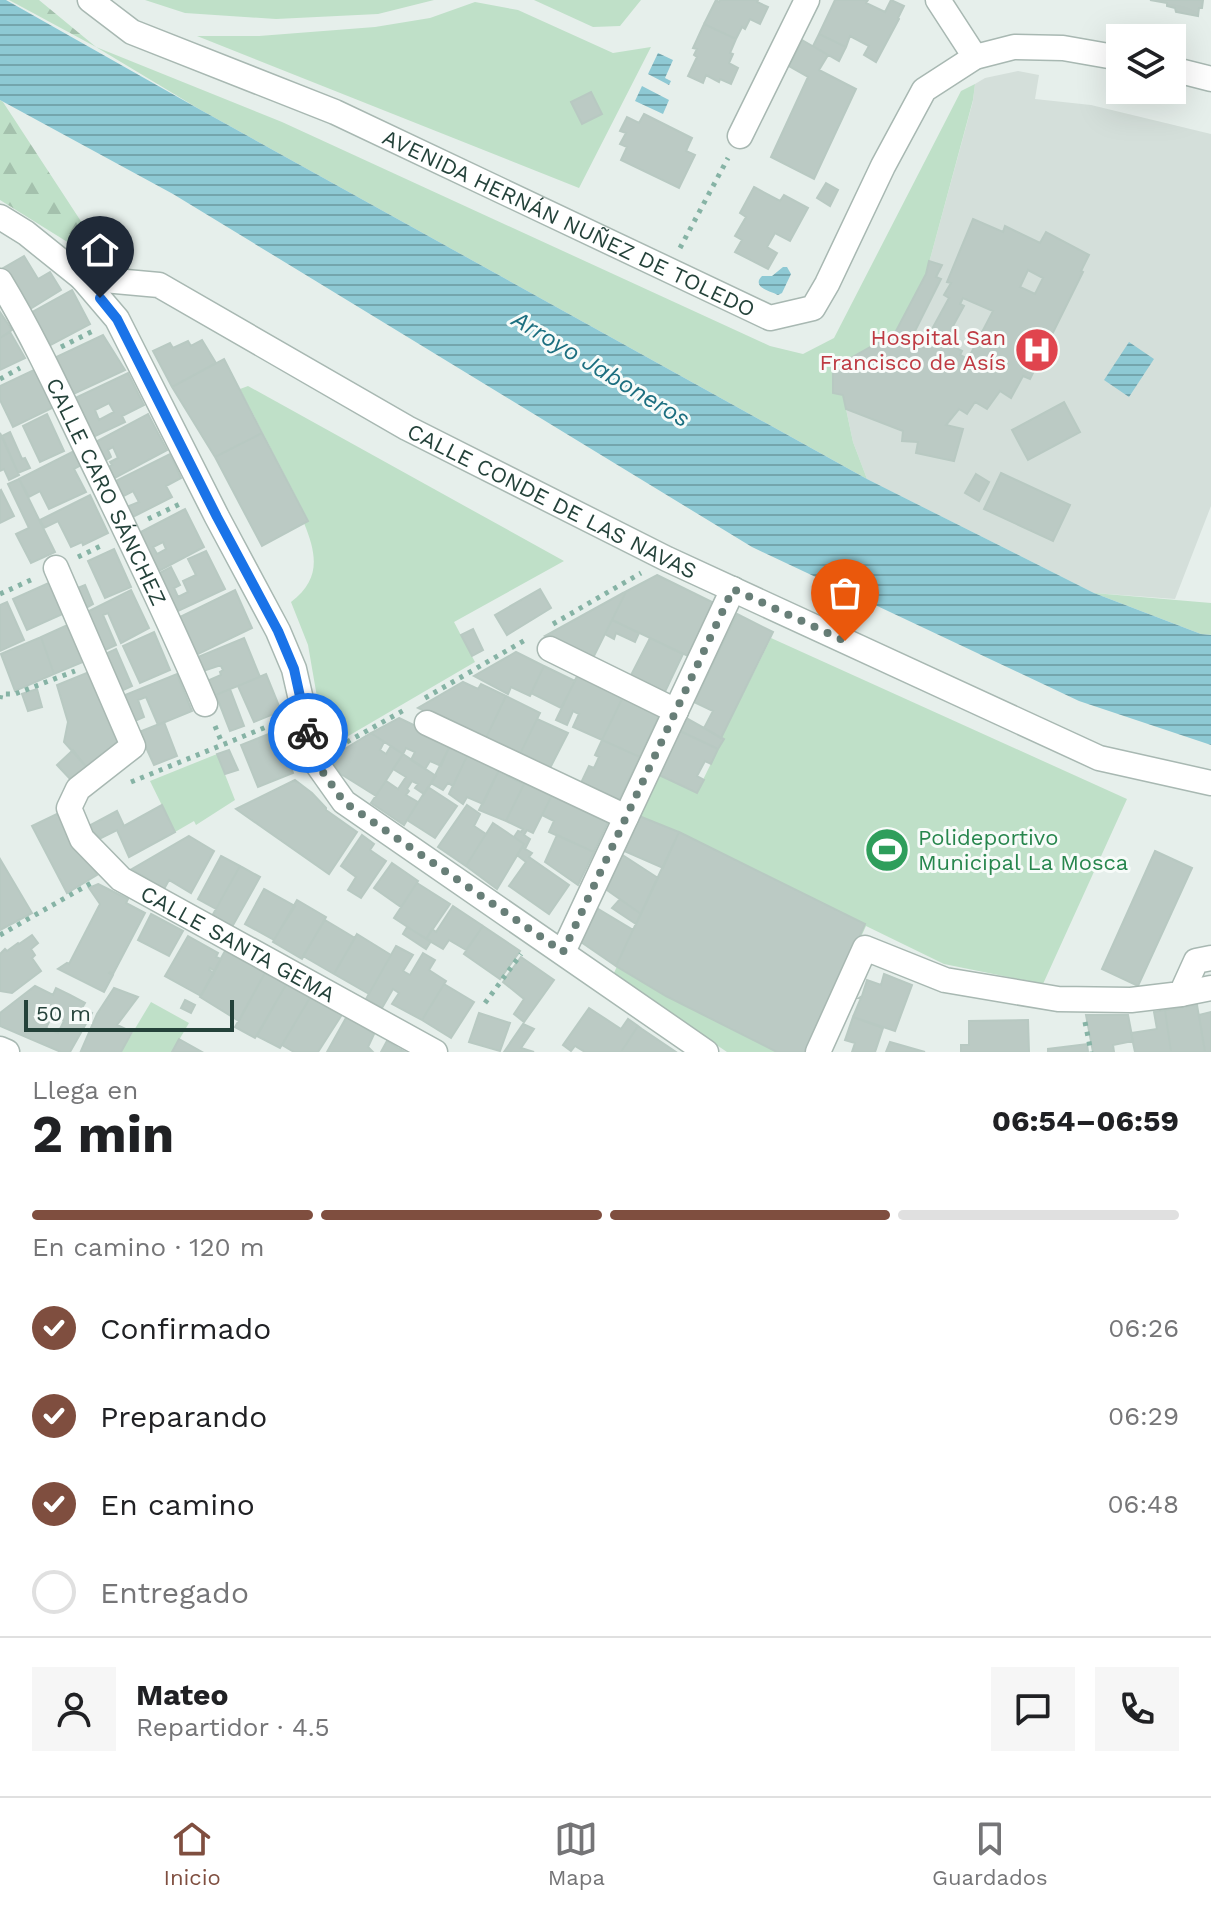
<!DOCTYPE html>
<html lang="es">
<head>
<meta charset="utf-8">
<style>
  :root { --surface:#fff; --page:#f6f6f6; --text:#202124; --muted:#757577; --line:#e0e0e0; --accent:#7f4e3f }
  body { margin:0; font-family:"Work Sans",sans-serif; background:var(--page); color:var(--text); height:100vh; display:flex; flex-direction:column; font-size:30px; white-space:nowrap }
  * { box-sizing:border-box; margin:0 }
  p { font-size:26px; color:var(--muted) }
  .icon { flex:none; width:44px; height:44px; fill:none; stroke:currentColor; stroke-width:2; stroke-linecap:round; stroke-linejoin:round }
  .map { position:relative; height:1052px; overflow:hidden }
  .sheet { display:flex; flex-direction:column; background:var(--surface); flex:1 }
  .sheet>* { flex:none }
  .fabs { position:absolute; left:1106px; top:24px; display:grid; gap:16px }
  .fabs a { display:grid; place-items:center; width:80px; height:80px; border-radius:0px; background:var(--surface); box-shadow:0 8px 32px #0002; font-size:40px }
  .scale { position:absolute; left:24px; bottom:20px; width:210px; box-sizing:border-box; padding-left:8px; border:4px solid #24423a; border-top:0; font-size:22px; line-height:28px; white-space:nowrap; color:#24423a; -webkit-text-stroke:6px #f7fbf9; paint-order:stroke }
  .pin { position:absolute; display:grid; place-items:center; width:68px; height:68px; color:#fff; margin:-82px -34px; border-radius:50% 50% 50% 0; rotate:-45deg; box-shadow:0 0 8px #0007 }
  .pin .icon { rotate:45deg }
  .courier { position:absolute; display:grid; place-items:center; width:80px; height:80px; margin:-40px; border:6px solid #1a73e8; border-radius:50%; background:#fff; color:#222; box-shadow:0 2px 10px #0007 }
  .overview em { font-style:normal; font-weight:700 }
  .overview div { display:flex; flex-direction:column-reverse }
  .overview { display:flex; align-items:center; justify-content:space-between; height:136px; padding:0 32px }
  h1 { font-size:52px; font-weight:700; line-height:60px }
  .bar { display:grid; grid-template-columns:repeat(4,1fr); gap:12px 8px; align-content:center; height:96px; padding:0 32px }
  .bar i { height:10px; border-radius:6px; background:var(--line) }
  .bar .active { background:var(--accent) }
  .bar p { grid-column:span 4 }
  .line { display:flex; align-items:center; gap:20px; padding:0 32px; border-top:2px solid var(--line) }
  .line div { flex:1 }
  .round { display:grid; place-items:center; flex:none; width:84px; height:84px; border-radius:0px; background:var(--page) }
  ol { padding:0 32px; list-style:none }
  li { display:flex; align-items:center; gap:24px; height:88px }
  li p { margin-inline-start:auto }
  li .icon { padding:8px; border-radius:50%; background:var(--accent); color:#fff; stroke-width:4 }
  li:last-child { color:var(--muted) }
  li i { width:44px; height:44px; border:4px solid var(--line); border-radius:50% }
  .tabs { display:flex; justify-content:space-around; align-items:center; height:112px; border-top:2px solid var(--line); background:var(--surface); font-size:22px; color:var(--muted) }
  .tabs a { display:grid; justify-items:center; gap:4px }
  .tabs .active { color:var(--accent) }
  .map>svg:first-child { display:block }
</style>
</head>
<body>
<div class="map">
<svg width="1211" height="1052" viewBox="0 0 1211 1052">
  <defs>
    <pattern id="forest-firs" width="22" height="20" patternUnits="userSpaceOnUse" patternTransform="scale(2)"><rect width="22" height="20" fill="#bfe0c8"/><path d="M5 1l3.5 6h-7zM16 11l3.5 6h-7z" fill="#a4c1ad"/></pattern>
    <pattern id="water-rules" width="6" height="5" patternUnits="userSpaceOnUse" patternTransform="scale(2)"><rect width="6" height="5" fill="#8ec9d4"/><path d="M0 2.5h6" fill="none" stroke="#74a5ad"/></pattern>
  </defs>
  <rect width="100%" height="100%" fill="#e6efeb"/>
  <path fill="#d4dfda" d="M1018,71L1039,75L1035,99L1091,105L1211,134V506L1175,599L1094,593L867,479L853,442L843,395L833,393V368L895,333L926,274L973,101L975,84L985,78Z"/>
  <path fill="#bfe0c8" d="M145,0H434L378,14L276,19L185,13Z
    M534,0H641L620,26L593,27Z
    M475,2L518,10L613,53L651,47L579,188L197,36H259L375,27L430,18Z
    M96,47L282,122L770,346L803,354L834,338L961,91L975,84L973,100L926,274L895,333L833,368V392L843,395L853,442L867,479L199,109Z
    M248,386L564,561L454,622L475,662L326,749L308,645L291,602C321,579 317,555 304,523L308,520L240,389Z
    M1094,593L1211,603V635L1201,634Z
    M771,638L1127,799L1043,984L944,964L866,926L808,1052H727L613,975L679,833L639,816L659,775L697,792L723,739L721,738Z
    M217,754L235,800L196,825L194,821L175,832L150,781Z
    M151,1002L189,1023L172,1052H121Z"/>
  <path fill="url(#forest-firs)" d="M9,0H39L96,47Z
    M0,100L3,102L86,229L77,248L0,200Z"/>
  <path fill="url(#water-rules)" d="M0,0H6L199,109L867,479L1094,593L1201,634L1211,635V745L1079,701L752,547L173,194L0,100Z
    M658,53L673,60L665,78L671,81L669,85L648,74Z
    M642,86L669,100L663,114L635,101Z
    M783,267H787L791,274L782,293L778,295C770,291 751,287 762,276H772Z
    M1129,342L1154,359L1129,397L1104,380Z"/>
  <path fill="#bbcac4" stroke="#b8c9c2" stroke-width="2" fill-rule="evenodd" d="M716,0L719,2L720,0H758L757,2L768,7L760,24L750,19L745,29L742,27L736,39L704,24Z
    M835,0H868L866,3L885,12L891,0L904,6L898,18L899,19L876,62L864,55L869,46L850,36L846,47L819,34Z
    M1150,0H1203L1202,8H1199L1198,16L1176,12L1175,8L1167,6V3Z
    M704,24L736,39L730,53L733,54L729,63L738,68L731,84L720,79L719,82L706,75L703,83L688,76L697,57L694,55L697,49L693,48Z
    M819,34L846,47L839,61L813,46Z
    M802,40L828,55L819,70L856,89L814,179L771,157L808,77L789,66Z
    M591,92L602,114L582,124L571,102Z
    M644,114L692,138L686,151L695,155L679,188L621,160L627,147L620,144L626,133L620,131L627,117L639,123Z
    M826,183L838,190L830,206L817,198Z
    M754,187L780,201L784,195L808,208L790,241L775,233L767,247L777,253L768,269L735,252L742,240L735,236L746,217L740,213Z
    M973,219L1003,232L1005,226L1040,243L1046,232L1089,255L1081,271L1083,272L1030,379L1023,376L1011,398L1000,391L987,409L975,402L967,414L959,409L946,425L963,429L954,461L916,453L918,442L902,441L903,431L846,409L843,395L833,393V368L895,333L926,274L929,261L942,265L936,277L941,279L910,341L924,348L931,335L962,351L960,355L968,359L993,311L963,298L960,304L964,306L947,337L932,329L949,298L944,295L951,283L947,282ZM1028,270L1043,278L1035,294L1020,287Z
    M24,256L38,279L50,272L61,290L25,312L0,270Z
    M72,290L90,324L45,348L27,315Z
    M0,312L12,330L0,338Z
    M10,332L25,358L0,370V338Z
    M103,335L125,370L67,397L50,360Z
    M202,340L216,363L172,387L153,351L170,343L173,348L188,341L191,346Z
    M224,359L262,433L215,457L172,387Z
    M36,369L54,407L13,427L0,400V386Z
    M128,373L144,405L122,416L125,422L89,439L71,400ZM109,403L114,412L99,420L95,410Z
    M1064,402L1080,432L1028,460L1012,430Z
    M47,414L64,451L40,462L23,426Z
    M148,414L167,450L111,480L105,469L112,465L110,462L118,458L113,447L108,450L111,457L102,463L92,444Z
    M10,432L22,459L25,458L30,468L18,473L2,436Z
    M0,433L19,475L9,480L4,469L0,471Z
    M262,433L308,521L262,546L215,457Z
    M76,450L83,464L74,469L86,492L49,509L40,491L29,497L19,479Z
    M170,454L181,478L166,486L172,497L129,519L124,508L139,502L133,491L120,498L112,483Z
    M1001,473L1070,505L1053,541L984,509Z
    M976,474L989,482L979,501L965,493Z
    M19,479L55,552L31,563L16,534L29,528L8,484Z
    M1,490L14,516L0,523V491Z
    M90,495L108,533L83,545L82,542L71,547L58,521L44,528L40,520Z
    M185,509L204,547L157,572L137,534ZM163,542L166,549L157,554L153,547Z
    M114,549L131,587L105,598L88,561Z
    M206,551L225,589L178,611L158,574L171,567L180,585L174,588L178,597L188,592L183,581L196,575L188,559Z
    M657,575L714,603L688,656L612,620L625,594L623,593Z
    M53,581L67,612L27,630L13,599Z
    M85,585L93,604L84,609L75,589Z
    M540,589L551,608L507,635L495,615Z
    M131,590L149,628L121,643L108,613L103,615L116,645L101,652L85,613Z
    M235,590L252,628L196,655L178,618Z
    M623,593L625,594L592,660L545,636Z
    M7,602L24,640L0,651V605Z
    M737,614L773,632L721,738L704,728L713,711L694,702Z
    M612,620L639,633L635,642L616,633L614,639L605,634Z
    M74,622L90,659L54,674L41,637Z
    M473,629L483,650L472,656L461,635Z
    M154,632L170,670L140,683L123,646Z
    M41,637L54,674L15,691L1,654Z
    M244,638L260,677L213,696L207,681L221,675L220,672L223,670L221,666H218L203,671L198,657Z
    M650,638L683,654L663,696L629,679Z
    M116,649L132,686L119,692L103,655Z
    M516,652L544,666L530,696L511,687L508,694L474,676Z
    M544,666L575,681L561,708L531,693Z
    M94,670L125,739L88,769L64,742L68,722L57,685Z
    M579,672L624,695L602,740L573,727L579,714L573,711L567,725L556,720Z
    M177,674L192,711L158,725L146,697L138,700L144,717L135,721L125,695Z
    M266,674L281,711L254,722L238,686Z
    M463,682L478,689L481,684L506,696L485,740L418,708Z
    M37,689L42,707L28,711L22,694Z
    M230,689L244,726L230,731L216,695Z
    M624,695L660,714L640,757L602,740Z
    M506,696L540,713L519,756L485,740Z
    M399,718L451,743L441,766L430,761L425,769L411,760L415,752L406,748L403,754L371,733Z
    M686,718L724,739L718,749L680,731Z
    M537,719L568,733L549,770L519,756Z
    M164,722L177,756L154,765L139,732Z
    M276,731L293,773L258,787L241,745Z
    M680,731L718,749L711,764L705,761L697,776L704,780L697,793L659,775Z
    M371,733L384,742L380,750L386,754L391,746L403,754L376,796L341,774L330,758Z
    M602,740L640,757L618,803L580,785L589,766L594,768L599,757L595,755Z
    M450,746L468,754L453,786L448,783L443,790L431,783Z
    M73,750L88,769L73,782L57,765Z
    M229,750L238,770L225,774L217,754Z
    M403,754L436,776L424,794L415,788L418,784L412,781L407,789L409,791L406,795L418,802L404,825L371,803L386,781L398,789L406,777L393,769Z
    M468,754L500,768L483,804L467,797L463,804L449,794Z
    M500,768L508,772L507,776L524,784L506,821L479,810Z
    M295,780L312,793L326,808V810L357,832L329,874L236,809Z
    M526,780L553,793L533,833L527,830L524,835L530,839L525,849L522,847L524,844L514,837L518,831L521,832L523,829L506,821Z
    M428,787L457,806L435,838L407,820Z
    M553,793L609,820L594,852L549,832L554,821L542,815Z
    M162,805L175,832L129,857L117,830L101,838L87,827L117,811L124,826Z
    M467,805L480,814L474,826L486,834L466,866L438,847Z
    M63,811L97,875L67,893L32,826Z
    M639,816L679,832L663,868L622,850Z
    M493,823L524,844L497,889L466,866Z
    M679,832L865,924L808,1052H777L666,996L616,966Z
    M362,835L374,844L370,850L386,861L361,898L348,890L356,877L341,866Z
    M557,835L594,852L578,885L545,862Z
    M189,836L214,851L191,893L169,880L164,889L132,869Z
    M522,847L532,853L529,857L569,885L549,914L509,886L526,862L517,855Z
    M1155,851L1192,868L1138,986L1102,969Z
    M621,854L658,878L641,914L604,888Z
    M221,856L240,866L216,909L198,899Z
    M0,859L32,913L0,930Z
    M392,863L418,881L401,907L374,888Z
    M240,866L260,877L232,927L212,916Z
    M417,883L450,904L426,939L394,918Z
    M98,884L128,899L126,903L145,913L113,974L110,972L109,973L113,975L104,992L58,969L67,963L69,964L100,904L89,888Z
    M264,889L295,906L274,940L245,924Z
    M620,899L641,914L636,924L612,908Z
    M297,900L326,917L302,959L273,942Z
    M453,906L483,926L466,950L449,940L443,949L426,939L432,929L436,932Z
    M595,907L633,930L616,966L578,940Z
    M151,914L183,931L169,956L138,940Z
    M325,920L355,938L334,974L303,956Z
    M483,926L520,951L500,979L464,954Z
    M407,927L431,941L426,949L403,934Z
    M357,934L391,955L369,994L334,974Z
    M32,935L38,943L31,949L35,955L32,958L41,971L12,993L0,991V954L5,949L7,951L18,943L19,944Z
    M188,936L218,953L216,957L221,959L215,971L210,968L209,970L214,973L201,996L165,976Z
    M396,946L413,955L403,971L410,975L423,953L435,960L429,970L446,981L422,1020L392,1004L399,993L393,989L382,1008L366,999Z
    M226,949L266,971L239,1021L200,997Z
    M521,957L554,980L524,1022L514,1014L524,999L503,982Z
    M266,971L287,983L255,1038L235,1027Z
    M884,974L912,985L895,1031L853,1017L861,998H859L862,996L867,980L881,985Z
    M287,983L311,996L280,1048L257,1036Z
    M444,984L474,1002L451,1038L422,1020Z
    M35,986L53,995L56,988L70,995L85,1003L82,1008L92,1013L70,1052H61L0,1026V1013ZM52,1016L64,1021L58,1033L46,1028Z
    M114,988L138,997L117,1025L132,1032L121,1052L81,1051L97,1014Z
    M311,996L343,1013L318,1052H294L282,1045Z
    M185,1000L195,1005L191,1013L181,1008Z
    M1197,1005L1205,1052H1171L1165,1010Z
    M589,1008L621,1029L628,1019L638,1026L621,1052H585L575,1046L571,1051L563,1045Z
    M1165,1010L1171,1052H1135L1131,1033L1157,1029L1154,1012Z
    M1211,1012V1052H1205L1199,1015Z
    M479,1013L510,1023L500,1051L469,1042Z
    M1086,1015H1128L1133,1041L1113,1045L1114,1052H1093Z
    M347,1016L374,1034L368,1047L373,1052H327Z
    M853,1017L883,1028L875,1052H852L855,1043L845,1040Z
    M1028,1020L1029,1052H961V1045H969V1021Z
    M523,1024L534,1029L521,1048L534,1052H504Z
    M638,1026L642,1029L676,1052H621Z
    M179,1039L202,1052H172Z
    M387,1041L398,1048L405,1052H381Z
    M890,1042L925,1052H886Z
    M1087,1044L1088,1052H1048V1049Z"/>
  <g fill="none" stroke-linecap="round" stroke-linejoin="round">
    <g stroke="#a8b8b2" stroke-width="27">
      <g id="minor">
        <path id="s1" d="M90,0L132,32L335,112L770,318L813,308L827,284L883,166L924,90L975,57L1014,47L1063,48L1120,58"/>
        <path d="M938,0L975,57"/>
        <path d="M1172,69L1211,79"/>
        <path d="M740,136L807,0"/>
        <path d="M0,217L26,233L82,278L117,319L217,517L278,631L294,669L315,761L344,802L706,1052"/>
        <path id="s2" d="M82,278L159,285L407,428L667,559L1099,758L1211,783"/>
        <path id="s3" d="M0,281C37,342 66,408 97,471C134,548 172,625 205,704"/>
        <path id="s4" d="M56,568L133,746L78,789L69,808L82,839L121,879L435,1052"/>
        <path d="M550,649L676,711"/>
        <path d="M427,723L626,817"/>
        <path d="M563,952L733,589"/>
        <path d="M1181,994L1211,988"/>
        <path d="M0,1049L7,1052"/>
        <path d="M818,1052L865,948L945,980L1058,999L1131,1000L1181,994L1196,961L1211,958"/>
      </g>
    </g>
    <path stroke="#86b3a5" stroke-width="5" stroke-dasharray="4 6" stroke-linecap="butt" d="M680,248L728,158
      M61,347L95,330
      M0,379L20,368
      M148,519L182,503
      M78,557L105,544
      M0,594L33,579
      M553,624L641,573
      M425,698L527,639
      M0,699L1,694H15L75,671
      M215,726L222,743
      M338,747L406,709
      M131,782L281,721
      M0,935L93,882
      M485,1003L521,954
      M1085,1022L1091,1052"/>
    <use href="#minor" stroke="#fff" stroke-width="24"/>
  </g>
  <g fill="none" stroke-linecap="round" stroke-linejoin="round">
    <path stroke="#687f78" stroke-width="8" stroke-dasharray="0 14.4" d="M308,733L315,761L344,802L563,952L733,589L845,641"/>
    <path stroke="#1a73e8" stroke-width="10" d="M100,298L117,319L217,517L278,631L294,669L308,733"/>
  </g>
  <defs>
    <g id="hospital-disc" transform="scale(2.3)"><circle r="9.5" fill="#e0444e" stroke="#f7fbf9"/><path d="M-5-5h3v3.5h4V-5h3V5h-3V1.5h-4V5h-3Z" fill="#fff"/></g>
    <g id="stadium-disc" transform="scale(2.3)"><circle r="9.5" fill="#2e9e5b" stroke="#f7fbf9"/><path d="M0-5a6.5 5 0 1 0 0 10a6.5 5 0 1 0 0-10ZM-3.5-1.8h7v3.6h-7Z" fill="#fff"/></g>
  </defs>
  <g fill-rule="evenodd">
    <use href="#hospital-disc" x="1037" y="350"/>
    <use href="#stadium-disc" x="887" y="850"/>
  </g>
  <g text-anchor="middle" stroke-width="6" stroke-linejoin="round" paint-order="stroke">
    <g font-size="22" fill="#24423a" stroke="#f7fbf9">
      <text dy="8" stroke="none"><textPath href="#s1" startOffset="530">AVENIDA HERNÁN NUÑEZ DE TOLEDO</textPath></text>
      <text dy="8" stroke="none"><textPath href="#s3" startOffset="236">CALLE CARO SÁNCHEZ</textPath></text>
      <text dy="8" stroke="none"><textPath href="#s2" startOffset="526">CALLE CONDE DE LAS NAVAS</textPath></text>
      <text dy="8" stroke="none"><textPath href="#s4" startOffset="508">CALLE SANTA GEMA</textPath></text>
    </g>
    <g font-size="22" fill="#be3a42" stroke="#f7fbf9" text-anchor="end">
      <text x="1006" y="345">Hospital San<tspan x="1006" dy="25">Francisco de Asís</tspan></text>
    </g>
    <g font-size="22" fill="#27864d" stroke="#f7fbf9" text-anchor="start">
      <text x="918" y="845">Polideportivo<tspan x="918" dy="25">Municipal La Mosca</tspan></text>
    </g>
    <g font-size="24" font-style="italic" fill="#1c6f80" stroke="#f7fbf9">
      <text transform="translate(601 369) rotate(31)" y="8">Arroyo Jaboneros</text>
    </g>
  </g>
</svg>
<div class="fabs">
<a><svg class="icon" aria-label="layers" viewBox="0 0 24 24"><path d="M12 4l9 5-9 5-9-5zM3 14l9 5 9-5"/></svg></a>
</div>
<div class="scale">50 m</div>
<div class="pin" style="left:845px;top:641px;background:#ea580c"><svg class="icon" aria-label="bag" viewBox="0 0 24 24"><path d="M5 8h14l-1 12H6zM9 8a3 3 0 0 1 6 0"/></svg></div>
<div class="pin" style="left:100px;top:298px;background:#1f2937"><svg class="icon" aria-label="home" viewBox="0 0 24 24"><path d="M3 11l9-7 9 7M6 9v11h12V9"/></svg></div>
<div class="courier" style="left:308px;top:733px"><svg class="icon" aria-label="bike" viewBox="0 0 24 24"><circle cx="6" cy="16" r="4"/><circle cx="18" cy="16" r="4"/><path d="M6 16l4-8h5l3 8M10 8l3 8H6M13 5h3"/></svg></div>
</div>
<section class="sheet">
<div class="overview"><div><h1>2 min</h1><p>Llega en</p></div><em>06:54–06:59</em></div>
<div class="bar"><i class="active"></i><i class="active"></i><i class="active"></i><i></i><p>En camino · 120 m</p></div>
<ol>
<li><svg class="icon" aria-label="check" viewBox="0 0 24 24"><path d="M5 12l5 5 9-10"/></svg>Confirmado<p>06:26</p></li>
<li><svg class="icon" aria-label="check" viewBox="0 0 24 24"><path d="M5 12l5 5 9-10"/></svg>Preparando<p>06:29</p></li>
<li><svg class="icon" aria-label="check" viewBox="0 0 24 24"><path d="M5 12l5 5 9-10"/></svg>En camino<p>06:48</p></li>
<li><i></i>Entregado</li>
</ol>
<div class="line" style="height:144px"><a class="round"><svg class="icon" aria-label="person" viewBox="0 0 24 24"><circle cx="12" cy="8" r="4"/><path d="M4 21q1-7 8-7t8 7"/></svg></a><div><b>Mateo</b><p>Repartidor · 4.5</p></div><a class="round"><svg class="icon" aria-label="chat" viewBox="0 0 24 24"><path d="M4 5h16v11H9l-5 4z"/></svg></a><a class="round"><svg class="icon" aria-label="phone" viewBox="0 0 24 24"><path d="M5 4h4l2 5-3 2q2 4 5 5l2-3 5 2v4C11 20 4 13 5 4z"/></svg></a></div>
</section>
<nav class="tabs">
<a class="active"><svg class="icon" aria-label="home" viewBox="0 0 24 24"><path d="M3 11l9-7 9 7M6 9v11h12V9"/></svg>Inicio</a>
<a><svg class="icon" aria-label="map" viewBox="0 0 24 24"><path d="M3 6l6-2 6 2 6-2v14l-6 2-6-2-6 2zM9 4v14M15 6v14"/></svg>Mapa</a>
<a><svg class="icon" aria-label="saved" viewBox="0 0 24 24"><path d="M7 4h10v16l-5-4-5 4z"/></svg>Guardados</a>
</nav>
</body>
</html>
